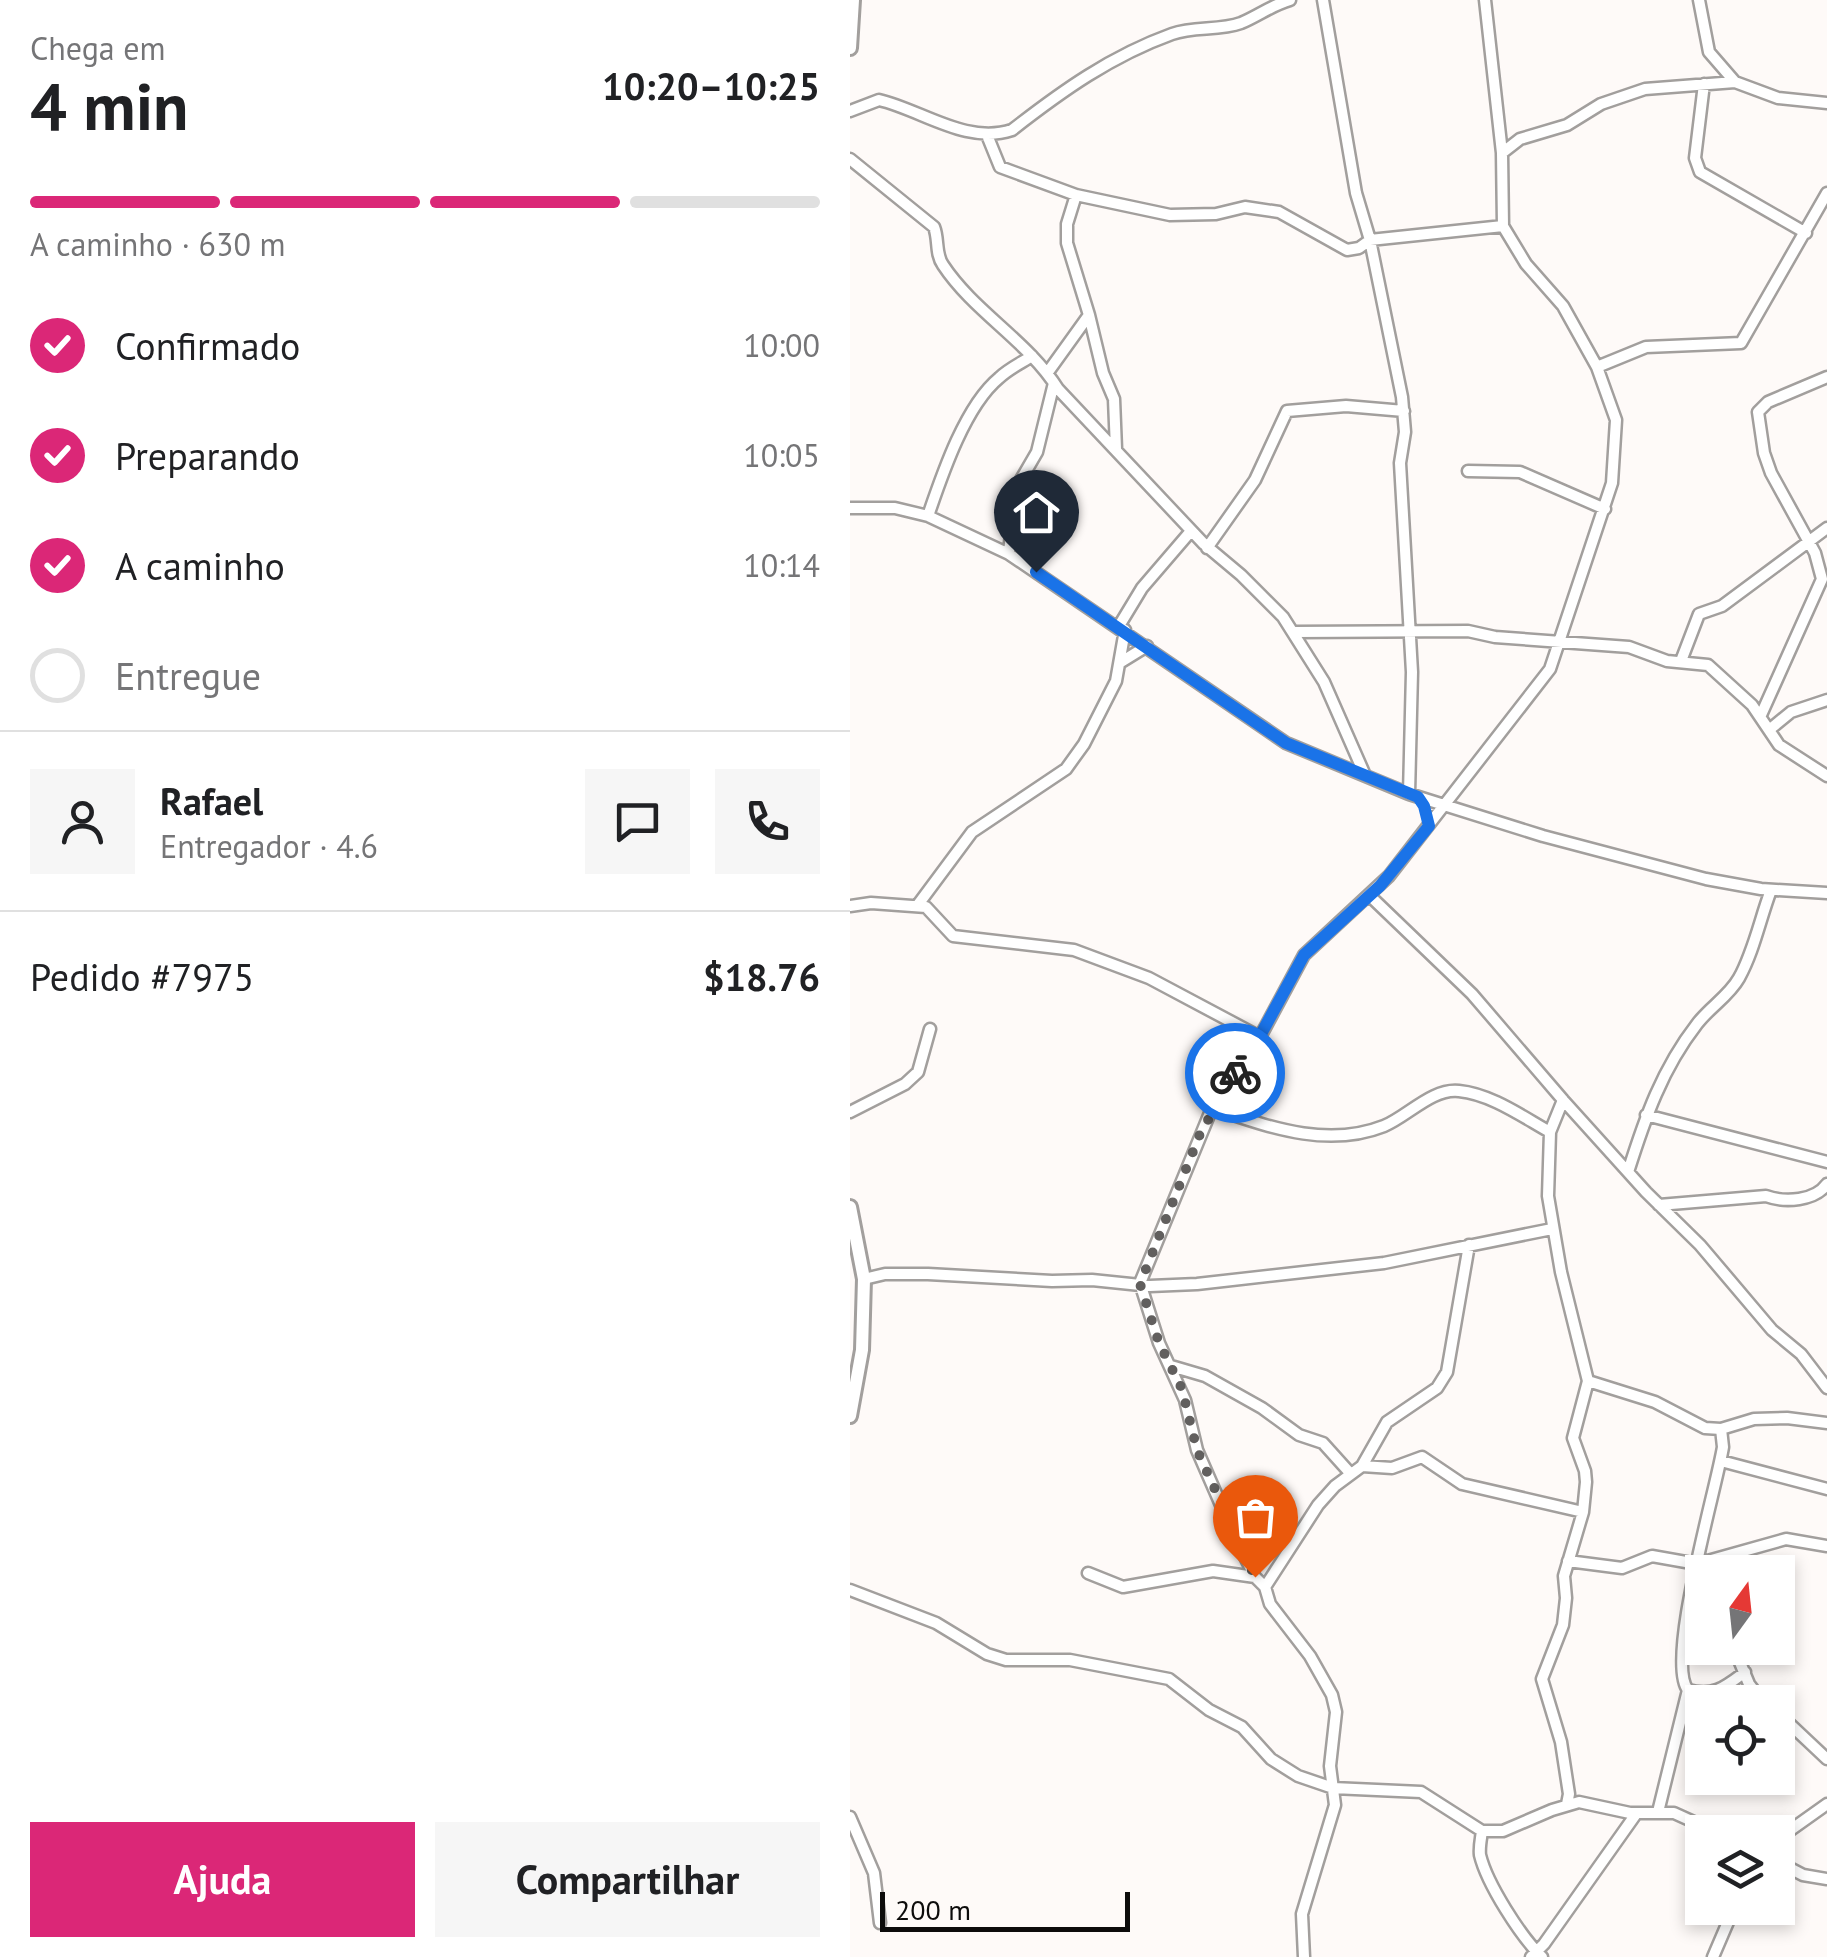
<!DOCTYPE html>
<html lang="pt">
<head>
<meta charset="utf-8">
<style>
  :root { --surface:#fff; --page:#f6f6f6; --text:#202124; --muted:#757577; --line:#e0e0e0; --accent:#db2777 }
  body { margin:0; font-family:"PT Sans",sans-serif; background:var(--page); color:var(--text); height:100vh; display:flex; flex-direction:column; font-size:38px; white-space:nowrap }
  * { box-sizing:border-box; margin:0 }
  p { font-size:32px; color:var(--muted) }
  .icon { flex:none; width:55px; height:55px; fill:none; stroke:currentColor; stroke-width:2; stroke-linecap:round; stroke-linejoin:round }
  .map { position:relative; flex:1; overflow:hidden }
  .drawer { display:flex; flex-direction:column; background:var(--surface); width:850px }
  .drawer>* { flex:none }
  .needle { width:65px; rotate:15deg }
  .tools { position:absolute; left:835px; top:1555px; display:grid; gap:20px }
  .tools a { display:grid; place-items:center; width:110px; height:110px; border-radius:0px; background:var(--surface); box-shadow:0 5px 15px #0003; font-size:50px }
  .scale { position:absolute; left:30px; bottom:25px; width:250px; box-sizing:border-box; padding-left:10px; border:5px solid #0d0c0b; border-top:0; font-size:28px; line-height:35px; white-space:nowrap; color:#0d0c0b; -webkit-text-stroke:8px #fefaf8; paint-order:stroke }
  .pin { position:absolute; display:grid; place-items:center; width:85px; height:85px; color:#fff; margin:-102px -42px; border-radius:50% 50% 50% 0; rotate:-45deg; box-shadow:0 0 10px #0007 }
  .pin .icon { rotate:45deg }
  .courier { position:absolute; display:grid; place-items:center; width:100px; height:100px; margin:-50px; border:8px solid #1a73e8; border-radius:50%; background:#fff; color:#222; box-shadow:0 2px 12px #0007 }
  .summary em { font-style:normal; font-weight:700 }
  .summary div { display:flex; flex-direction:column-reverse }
  .summary { display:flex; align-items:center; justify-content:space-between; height:170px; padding:0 30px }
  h1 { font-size:65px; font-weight:700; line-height:75px }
  .bar { display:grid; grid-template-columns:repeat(4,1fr); gap:15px 10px; align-content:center; height:120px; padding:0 30px }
  .bar i { height:12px; border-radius:8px; background:var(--line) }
  .bar .on { background:var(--accent) }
  .bar p { grid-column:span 4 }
  .line { display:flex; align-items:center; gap:25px; padding:0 30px; border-top:2px solid var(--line) }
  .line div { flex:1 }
  .round { display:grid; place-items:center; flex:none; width:105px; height:105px; border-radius:0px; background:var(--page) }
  ol { padding:0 30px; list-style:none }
  li { display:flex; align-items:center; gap:30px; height:110px }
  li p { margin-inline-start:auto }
  li .icon { padding:10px; border-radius:50%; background:var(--accent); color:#fff; stroke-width:4 }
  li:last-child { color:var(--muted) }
  li i { width:55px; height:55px; border:5px solid var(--line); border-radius:50% }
  .action { display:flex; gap:20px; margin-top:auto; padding:20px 30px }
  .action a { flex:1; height:115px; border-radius:0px; background:var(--accent); color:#fff; font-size:40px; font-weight:700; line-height:115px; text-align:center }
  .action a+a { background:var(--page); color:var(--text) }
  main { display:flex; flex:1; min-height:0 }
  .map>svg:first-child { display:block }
</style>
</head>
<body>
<main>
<section class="drawer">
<div class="summary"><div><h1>4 min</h1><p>Chega em</p></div><em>10:20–10:25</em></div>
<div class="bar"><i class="on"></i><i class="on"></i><i class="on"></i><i></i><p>A caminho · 630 m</p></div>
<ol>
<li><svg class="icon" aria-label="check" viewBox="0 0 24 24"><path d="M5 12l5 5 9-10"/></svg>Confirmado<p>10:00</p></li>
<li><svg class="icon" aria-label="check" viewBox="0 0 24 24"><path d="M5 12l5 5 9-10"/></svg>Preparando<p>10:05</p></li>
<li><svg class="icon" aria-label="check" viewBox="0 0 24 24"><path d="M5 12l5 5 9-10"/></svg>A caminho<p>10:14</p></li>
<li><i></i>Entregue</li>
</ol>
<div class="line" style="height:180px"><a class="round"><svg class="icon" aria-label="person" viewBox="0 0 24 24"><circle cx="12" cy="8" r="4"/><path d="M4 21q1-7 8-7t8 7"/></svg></a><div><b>Rafael</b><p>Entregador · 4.6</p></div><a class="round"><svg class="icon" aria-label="chat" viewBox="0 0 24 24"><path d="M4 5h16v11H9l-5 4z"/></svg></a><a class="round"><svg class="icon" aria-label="phone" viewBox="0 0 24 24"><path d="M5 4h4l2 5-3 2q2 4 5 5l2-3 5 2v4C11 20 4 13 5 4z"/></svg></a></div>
<div class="line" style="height:130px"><div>Pedido #7975</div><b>$18.76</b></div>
<div class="action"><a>Ajuda</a><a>Compartilhar</a></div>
</section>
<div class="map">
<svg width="977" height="1957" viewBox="0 0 977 1957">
  <rect width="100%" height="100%" fill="#fefaf8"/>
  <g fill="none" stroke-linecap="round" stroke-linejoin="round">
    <g stroke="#a29f9d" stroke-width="15">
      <path id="minor" d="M473,0L506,193L520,240L552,397L555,432L550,463L562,672L559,794
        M849,0L859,52L885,82
        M854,84L845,158L850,172L956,233
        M0,111L29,100C72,110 116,145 162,130C212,91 261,56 322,34C344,26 369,31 391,23C408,16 422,5 440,0
        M137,135L150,167L226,195L320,215L366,214L395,207L429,212L497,250L509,248L520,240L653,226
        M652,153L670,139L717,125L751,104L795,89L885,82L928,98L977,103
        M0,159L84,227C89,239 85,254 93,265C124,312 178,341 208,389L354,544L391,575L433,617L474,682L514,773
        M226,195L217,224V243L239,315L253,373L264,399L266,449
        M747,367L796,347L891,343L977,193
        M198,372L239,315
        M618,471L670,472L755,509
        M0,508H45L78,516L159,554L436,743L559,794L693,836L856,879L911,889L977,893
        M78,516C92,475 115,406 149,378C158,369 171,363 182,356
        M357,548L405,480L437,411L496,406L554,411
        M159,554L165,490L187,452L204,383
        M269,626L292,588L341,531
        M445,632L618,631L645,637L779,647L817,661L858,665L902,705L929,745L977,776
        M831,661L849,614L872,606L977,528
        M271,662L297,646
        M911,715L972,579L965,553L921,473L914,453L908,412L918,402L977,377
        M919,730L941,712L977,700
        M520,896L622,994L713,1100L796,1192L850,1245L922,1330L951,1354L977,1388
        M0,906L21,903L76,907L103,936L224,950L299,978L410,1037
        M67,906L122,832L216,769L234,744L266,681L275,630
        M713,1100L700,1132L698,1196L711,1272L738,1381L723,1438L735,1471L736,1482L733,1512L714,1576L716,1598L713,1625L692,1679L711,1742L719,1794L717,1804
        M362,1108C417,1126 476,1149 534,1126C558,1116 582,1088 609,1091C641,1094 673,1117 700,1132
        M0,1112L55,1084L68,1072L80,1029
        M796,1115L977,1162
        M778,1172C795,1118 812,1069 847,1024C860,1007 879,996 889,978C904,951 910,919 921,890
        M809,1205L916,1196C935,1203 965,1201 977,1184
        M14,1279L35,1274H78L202,1281L242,1280L300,1286L347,1284L534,1263L702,1229
        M321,1366L355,1376L412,1408L449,1435L473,1443L500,1473
        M738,1381L805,1402L855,1428L871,1429
        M871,1461L977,1489
        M512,1466L542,1468L572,1457L612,1484L733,1512
        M718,1561L772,1568L802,1556L847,1564L936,1539L977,1546
        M238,1573L273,1587L363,1571L405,1577
        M415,1587L405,1577L385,1537L347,1450L335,1400L309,1343L290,1283L362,1108L410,1037L454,955L539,876L700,669L762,483L766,420L747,367L713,306L676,264L653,226L652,153L635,0
        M0,1590L86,1623L137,1654L156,1660H220L319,1679L359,1710L392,1727L421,1759L448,1776L483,1788L571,1792L632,1831H653L702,1810L729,1802L780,1813H824L866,1832
        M842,1598L852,1611
        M884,1648L899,1684L913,1702
        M895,1672C875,1687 864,1697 838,1690C815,1662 866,1490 873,1447L871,1429L904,1419L937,1418L977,1423
        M928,1713L977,1759
        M808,1812L838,1690
        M0,1817L24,1873L30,1923
        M632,1831C631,1839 629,1847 630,1855C637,1884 671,1937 692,1957
        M928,1839L977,1804
        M928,1862L953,1875L977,1879
        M454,1957L452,1914L485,1805L480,1766L486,1712L482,1695L460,1656L420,1604L415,1587L468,1505L485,1486L512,1466L537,1422L587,1388L597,1372L619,1245
        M681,1957L694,1944L786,1814
        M863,1957L884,1908"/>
    </g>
    <g stroke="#a29f9d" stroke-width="18">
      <path id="tertiary" d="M0,48L3,0
        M0,1207L14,1279L12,1350L0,1416"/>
    </g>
    <use href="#minor" stroke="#fff" stroke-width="10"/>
    <use href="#tertiary" stroke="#fff" stroke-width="12"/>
  </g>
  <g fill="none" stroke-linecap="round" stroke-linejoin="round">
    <path stroke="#615f5e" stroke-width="10" stroke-dasharray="0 18" d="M385,1073L350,1134L290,1284L309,1343L332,1389L347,1450L405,1577"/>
    <path stroke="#1a73e8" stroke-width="12" d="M186,572L436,743L568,797L574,806L579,826L530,886L454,955L410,1036L385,1073"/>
  </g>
</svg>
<div class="tools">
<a><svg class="needle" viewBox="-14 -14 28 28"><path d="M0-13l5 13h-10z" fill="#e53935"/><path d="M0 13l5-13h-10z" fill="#757577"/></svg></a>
<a><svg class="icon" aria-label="locate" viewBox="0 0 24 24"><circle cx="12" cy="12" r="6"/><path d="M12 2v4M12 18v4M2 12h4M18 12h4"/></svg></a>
<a><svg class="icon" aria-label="layers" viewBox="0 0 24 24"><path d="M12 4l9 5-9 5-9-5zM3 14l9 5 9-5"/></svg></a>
</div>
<div class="scale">200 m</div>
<div class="pin" style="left:405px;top:1577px;background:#ea580c"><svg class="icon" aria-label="bag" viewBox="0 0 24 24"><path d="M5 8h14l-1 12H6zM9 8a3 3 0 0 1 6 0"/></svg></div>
<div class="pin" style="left:186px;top:572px;background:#1f2937"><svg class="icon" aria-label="home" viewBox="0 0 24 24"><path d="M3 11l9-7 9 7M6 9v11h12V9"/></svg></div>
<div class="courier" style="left:385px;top:1073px"><svg class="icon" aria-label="bike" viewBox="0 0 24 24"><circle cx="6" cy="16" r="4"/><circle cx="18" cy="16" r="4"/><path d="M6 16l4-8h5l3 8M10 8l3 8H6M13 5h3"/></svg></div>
</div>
</main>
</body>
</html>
